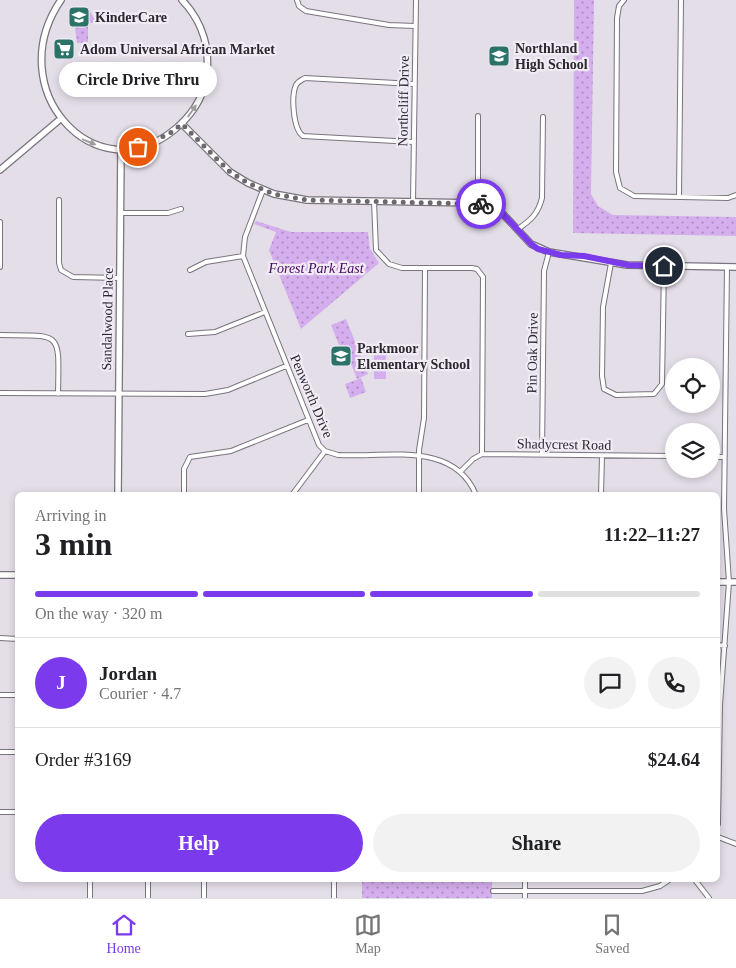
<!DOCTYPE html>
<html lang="en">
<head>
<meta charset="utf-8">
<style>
  :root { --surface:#fff; --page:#f2f2f2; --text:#202124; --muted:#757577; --line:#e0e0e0; --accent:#7c3aed }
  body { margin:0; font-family:Georgia,serif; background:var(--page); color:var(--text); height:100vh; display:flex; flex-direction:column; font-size:19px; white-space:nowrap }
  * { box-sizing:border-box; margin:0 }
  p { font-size:16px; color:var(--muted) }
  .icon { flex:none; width:28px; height:28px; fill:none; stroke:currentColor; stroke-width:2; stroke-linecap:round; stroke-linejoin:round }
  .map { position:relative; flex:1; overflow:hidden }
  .panel { position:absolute; left:15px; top:492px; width:705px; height:390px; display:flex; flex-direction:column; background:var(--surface); border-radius:8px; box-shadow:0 2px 8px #0003 }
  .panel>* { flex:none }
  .tools { position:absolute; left:665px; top:358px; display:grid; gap:10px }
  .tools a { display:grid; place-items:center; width:55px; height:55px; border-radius:50%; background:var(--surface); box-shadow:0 2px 8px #0003; font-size:25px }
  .pin { position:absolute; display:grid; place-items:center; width:42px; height:42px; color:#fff; margin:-21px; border:2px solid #fff; border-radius:50%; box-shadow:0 1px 5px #0007 }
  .courier { position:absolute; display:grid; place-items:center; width:50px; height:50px; margin:-25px; border:4px solid #7c3aed; border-radius:50%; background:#fff; color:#222; box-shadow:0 1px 6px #0007 }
  .bubble { position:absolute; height:35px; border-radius:18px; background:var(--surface); box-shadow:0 2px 8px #0003; font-size:16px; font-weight:700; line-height:35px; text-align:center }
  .headline em { font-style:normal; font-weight:700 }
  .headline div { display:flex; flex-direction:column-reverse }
  .headline { display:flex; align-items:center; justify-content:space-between; height:85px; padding:0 20px }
  h1 { font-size:32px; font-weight:700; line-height:38px }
  .bar { display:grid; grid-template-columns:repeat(4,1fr); gap:8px 5px; align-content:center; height:60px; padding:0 20px }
  .bar i { height:6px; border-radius:4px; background:var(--line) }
  .bar .on { background:var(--accent) }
  .bar p { grid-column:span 4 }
  .line { display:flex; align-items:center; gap:12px; padding:0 20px; border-top:1px solid var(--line) }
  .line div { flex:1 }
  .round { display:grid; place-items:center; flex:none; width:52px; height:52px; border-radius:26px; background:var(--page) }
  .cta { display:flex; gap:10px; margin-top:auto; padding:10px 20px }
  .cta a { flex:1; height:58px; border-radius:30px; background:var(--accent); color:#fff; font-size:20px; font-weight:700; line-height:58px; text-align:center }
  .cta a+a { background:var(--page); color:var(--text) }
  .menu { display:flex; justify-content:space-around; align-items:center; height:70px; border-top:1px solid var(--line); background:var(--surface); font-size:14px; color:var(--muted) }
  .menu a { display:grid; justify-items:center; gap:2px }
  .menu .on { color:var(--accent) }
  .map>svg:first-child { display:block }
</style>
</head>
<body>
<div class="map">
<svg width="736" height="898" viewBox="0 0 736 898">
  <defs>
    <pattern id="grass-dots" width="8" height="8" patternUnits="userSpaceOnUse" patternTransform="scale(1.25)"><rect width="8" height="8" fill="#d5aeed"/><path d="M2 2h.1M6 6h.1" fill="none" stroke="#ad8ec0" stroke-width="1.8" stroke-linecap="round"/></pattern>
  </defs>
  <rect width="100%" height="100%" fill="#e4dee8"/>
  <path fill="url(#grass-dots)" d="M574,0H594L591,194L598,206L613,215L736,217V236L573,233Z
    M88,8L96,22L88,23V43H77L75,28L88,15L84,11Z
    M256,221L291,232H368L370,249L379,263L301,329L269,250L276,232L254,224Z
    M346,319L368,374L357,379L346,351L339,345L331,325Z
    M361,378L366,392L350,398L345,384Z
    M362,880H492V898H362Z"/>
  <path fill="#d5aeed" d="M374,352H386V379H374Z"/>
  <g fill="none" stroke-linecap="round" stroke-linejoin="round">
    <g stroke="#79747d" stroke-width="6">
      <path id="street" d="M297,0L299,6L306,11L389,25L415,26
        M624,0L619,6L617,18L616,172L620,188L634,196L728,198L736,195
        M413,142L303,136C293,129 291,96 296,85C298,81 302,80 305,78L414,84
        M263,190L245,237L243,256L319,445L325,451L338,455C385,458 454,440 476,495
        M679,197L681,0
        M59,200V263L61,270L73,277L120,278
        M374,201L376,250L389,264L402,268H472L477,269L483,277L482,454
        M413,202L416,0
        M478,203V116
        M121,213H168L181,209
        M0,222V267
        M518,229C531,220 538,214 542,198L543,117
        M611,263L603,307L602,376L604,389L616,395L654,394L662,384L664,266
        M190,270L206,262L243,256
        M188,334L215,332L265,312
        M0,335C63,336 59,330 58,394
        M0,393L205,394L228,390L286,366
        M542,454L544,271L549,252
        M711,457H724
        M461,471L473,459L482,454L674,456
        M184,495V469L190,457L231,451L308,420
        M292,495L325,451
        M419,495V450L424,418L425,268
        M601,495L602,456
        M0,638L18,639
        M718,645L725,646
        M0,695H18
        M0,752H18
        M0,812H18
        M718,824L720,705L729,582L724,509L727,267
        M718,837L736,844
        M90,880V898
        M695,880L709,898
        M493,891H642L660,886L669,880
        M148,898V880
        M204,898V880
        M334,898V880
        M525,898V880"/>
    </g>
    <g stroke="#79747d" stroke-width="8">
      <path id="secondary" d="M61,0C0,89 95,194 174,130C190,117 202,100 206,80C211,50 203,22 182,0
        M182,124L230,172L248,183L274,194L307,200L478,203L495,208L501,212L531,244L549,252L627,265L736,267
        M0,170L58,121
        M118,495L121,149
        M0,575H18
        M718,582H736"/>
    </g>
    <use href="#street" stroke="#fff" stroke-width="4"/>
    <use href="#secondary" stroke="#fff" stroke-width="5.5"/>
  </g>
  <defs><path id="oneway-solid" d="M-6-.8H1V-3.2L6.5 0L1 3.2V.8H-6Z" transform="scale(1.25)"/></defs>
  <g fill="#a09fa0">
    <use href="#oneway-solid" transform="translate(192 111) rotate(-55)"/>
    <use href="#oneway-solid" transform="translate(89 142) rotate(22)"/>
  </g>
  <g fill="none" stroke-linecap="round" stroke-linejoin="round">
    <path stroke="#6c686e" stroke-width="5" stroke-dasharray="0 9" d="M138,147L169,134L182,124L230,172L248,183L274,194L307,200L481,204"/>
    <path stroke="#7c3aed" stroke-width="6" d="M481,204L501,212L531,244L538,249L561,255L584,256L628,265L664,266"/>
  </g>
  <defs>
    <g id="school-square" transform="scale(1.125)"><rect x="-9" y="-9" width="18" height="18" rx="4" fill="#2b7269" stroke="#f1ebf5"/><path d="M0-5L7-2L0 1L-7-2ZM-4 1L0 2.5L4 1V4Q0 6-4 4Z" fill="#fff"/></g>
    <g id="supermarket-square" transform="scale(1.125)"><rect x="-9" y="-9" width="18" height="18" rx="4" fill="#2b7269" stroke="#f1ebf5"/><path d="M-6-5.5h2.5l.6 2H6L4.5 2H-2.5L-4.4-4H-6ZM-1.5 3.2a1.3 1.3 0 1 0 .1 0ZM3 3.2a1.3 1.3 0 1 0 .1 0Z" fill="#fff"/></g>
  </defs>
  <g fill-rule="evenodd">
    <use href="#school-square" x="79" y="17"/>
    <use href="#supermarket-square" x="64" y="49"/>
    <use href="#school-square" x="499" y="56"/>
    <use href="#school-square" x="341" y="356"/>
  </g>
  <g text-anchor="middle" stroke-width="4.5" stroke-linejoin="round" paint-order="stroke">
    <g font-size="14" font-weight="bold" fill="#2b292d" stroke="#f1ebf5" text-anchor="start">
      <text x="95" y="22">KinderCare</text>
      <text x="515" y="53">Northland<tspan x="515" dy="16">High School</tspan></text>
      <text x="80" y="54">Adom Universal African Market</text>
      <text x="357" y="353">Parkmoor<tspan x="357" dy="16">Elementary School</tspan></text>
    </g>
    <g font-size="14" fill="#2b292d" stroke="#f1ebf5">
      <text transform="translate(403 101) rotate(-89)" y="5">Northcliff Drive</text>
      <text transform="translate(107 319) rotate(-89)" y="5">Sandalwood Place</text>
      <text transform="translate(532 353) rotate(-89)" y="5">Pin Oak Drive</text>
      <text transform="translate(312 396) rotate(67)" y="5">Penworth Drive</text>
      <text transform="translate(564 444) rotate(1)" y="5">Shadycrest Road</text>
    </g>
    <g font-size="14" font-style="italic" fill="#460561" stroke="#f1ebf5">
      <text x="316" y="273">Forest Park East</text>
    </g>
  </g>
</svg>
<div class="tools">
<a><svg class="icon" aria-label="locate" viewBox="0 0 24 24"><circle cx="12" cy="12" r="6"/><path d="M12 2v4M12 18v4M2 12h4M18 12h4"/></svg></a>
<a><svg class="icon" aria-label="layers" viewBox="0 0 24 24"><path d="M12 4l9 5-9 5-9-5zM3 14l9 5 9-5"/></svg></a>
</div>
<div class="pin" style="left:138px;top:147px;background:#ea580c"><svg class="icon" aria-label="bag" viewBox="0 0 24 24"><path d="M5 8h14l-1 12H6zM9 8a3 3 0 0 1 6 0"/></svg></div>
<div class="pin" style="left:664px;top:266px;background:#1f2937"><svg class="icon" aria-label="home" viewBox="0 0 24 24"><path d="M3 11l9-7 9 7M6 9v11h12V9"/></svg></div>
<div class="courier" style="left:481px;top:204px"><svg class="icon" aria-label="bike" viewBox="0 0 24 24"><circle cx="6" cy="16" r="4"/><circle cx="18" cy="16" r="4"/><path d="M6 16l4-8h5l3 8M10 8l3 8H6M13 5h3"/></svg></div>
<div class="bubble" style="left:59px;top:62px;width:158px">Circle Drive Thru</div>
<section class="panel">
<div class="headline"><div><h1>3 min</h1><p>Arriving in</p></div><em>11:22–11:27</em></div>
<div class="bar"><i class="on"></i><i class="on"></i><i class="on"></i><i></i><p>On the way · 320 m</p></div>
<div class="line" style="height:90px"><b class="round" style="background:var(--accent);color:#fff">J</b><div><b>Jordan</b><p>Courier · 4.7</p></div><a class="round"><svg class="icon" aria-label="chat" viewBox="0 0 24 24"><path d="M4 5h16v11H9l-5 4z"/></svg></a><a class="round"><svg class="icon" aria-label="phone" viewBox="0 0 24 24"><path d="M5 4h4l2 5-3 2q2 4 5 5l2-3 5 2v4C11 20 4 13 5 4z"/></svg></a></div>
<div class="line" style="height:65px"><div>Order #3169</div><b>$24.64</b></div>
<div class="cta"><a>Help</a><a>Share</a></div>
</section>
</div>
<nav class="menu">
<a class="on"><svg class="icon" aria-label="home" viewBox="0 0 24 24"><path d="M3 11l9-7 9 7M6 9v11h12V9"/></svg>Home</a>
<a><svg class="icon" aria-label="map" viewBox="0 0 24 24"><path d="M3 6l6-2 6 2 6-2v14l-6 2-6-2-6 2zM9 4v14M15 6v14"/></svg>Map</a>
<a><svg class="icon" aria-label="saved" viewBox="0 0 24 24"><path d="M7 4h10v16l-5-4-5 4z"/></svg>Saved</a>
</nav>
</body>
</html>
